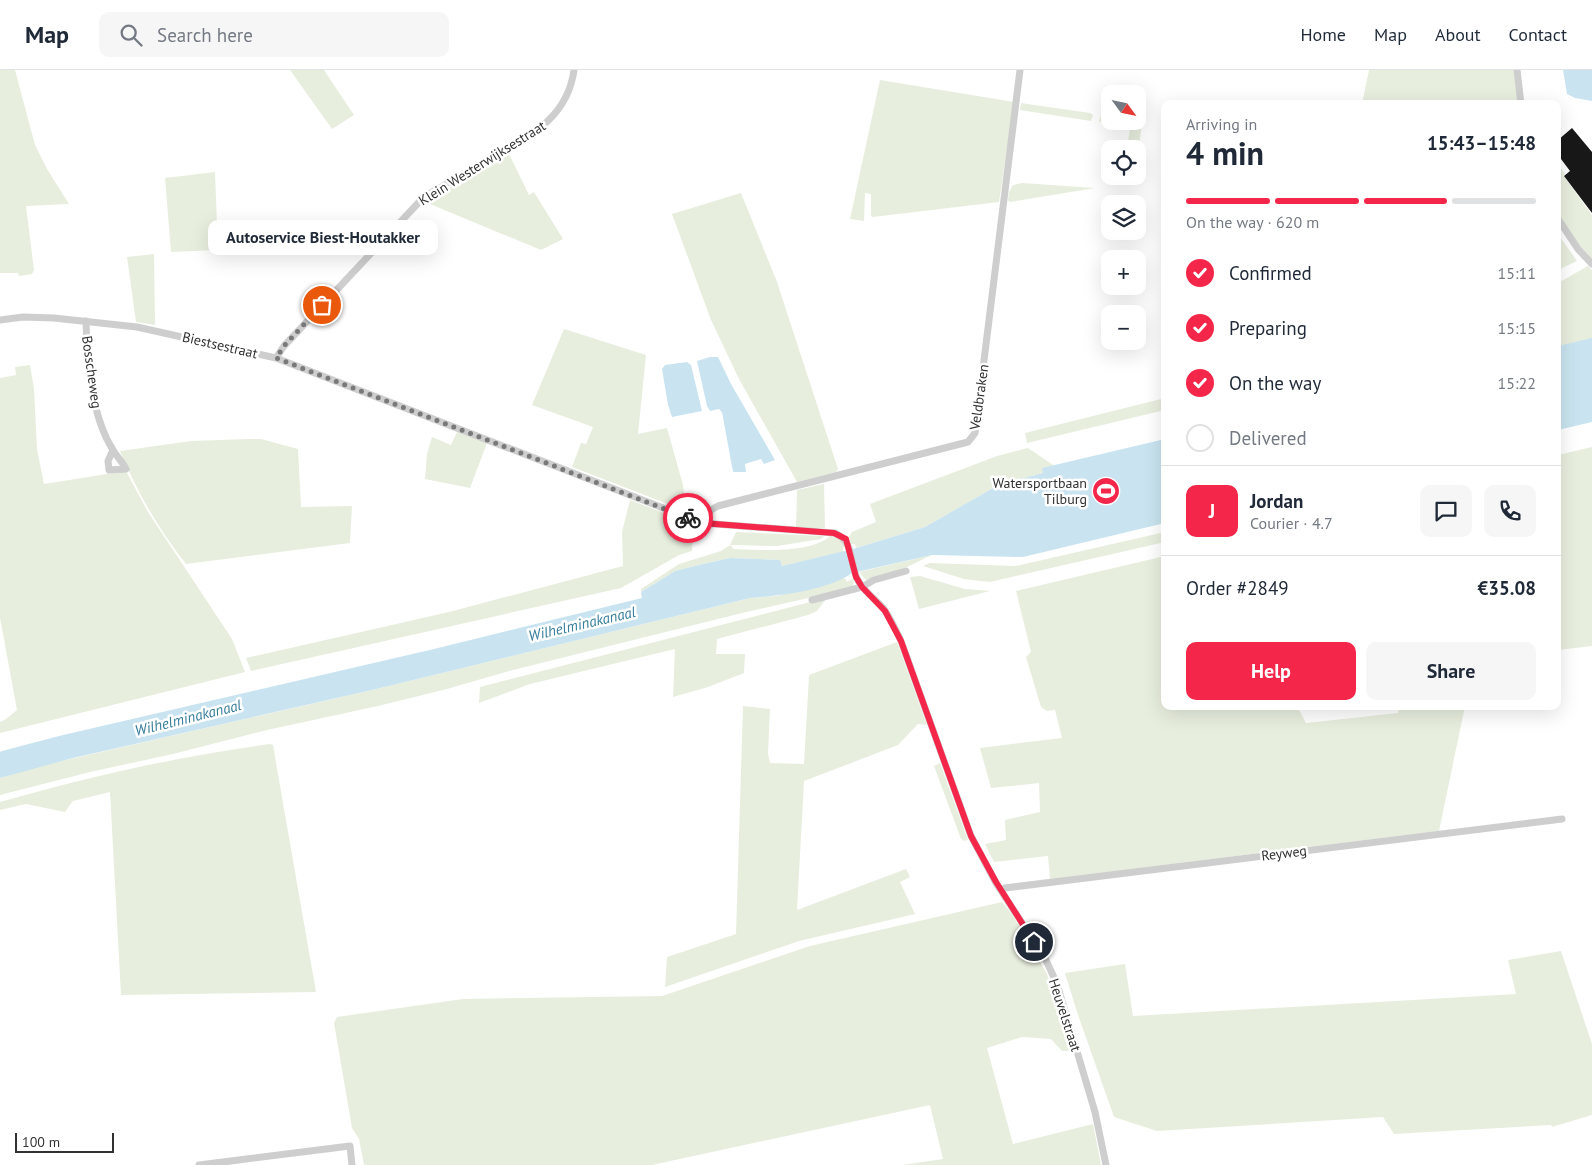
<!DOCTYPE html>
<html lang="en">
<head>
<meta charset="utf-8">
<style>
  :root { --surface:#fff; --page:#f6f6f7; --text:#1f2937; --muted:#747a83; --line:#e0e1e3; --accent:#f42649 }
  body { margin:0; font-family:"PT Sans",sans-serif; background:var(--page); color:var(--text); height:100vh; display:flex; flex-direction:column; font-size:19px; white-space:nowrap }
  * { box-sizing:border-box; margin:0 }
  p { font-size:16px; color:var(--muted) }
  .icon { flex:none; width:28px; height:28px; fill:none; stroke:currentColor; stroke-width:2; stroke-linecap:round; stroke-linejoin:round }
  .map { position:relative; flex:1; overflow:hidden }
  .sheet { position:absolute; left:1161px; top:30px; width:400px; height:610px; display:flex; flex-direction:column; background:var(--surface); border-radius:10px; box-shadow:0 5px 20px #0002 }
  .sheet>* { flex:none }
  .needle { width:32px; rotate:123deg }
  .fabs { position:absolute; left:1101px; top:15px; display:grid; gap:10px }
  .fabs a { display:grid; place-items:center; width:45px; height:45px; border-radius:10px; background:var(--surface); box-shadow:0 5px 20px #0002; font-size:25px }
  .scale { position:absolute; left:15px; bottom:12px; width:99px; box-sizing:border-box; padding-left:5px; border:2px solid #313131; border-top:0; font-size:14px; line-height:18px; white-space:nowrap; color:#313131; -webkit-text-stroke:4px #fff; paint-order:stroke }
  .pin { position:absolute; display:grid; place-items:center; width:42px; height:42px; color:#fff; margin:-21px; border:2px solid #fff; border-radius:50%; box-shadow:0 1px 5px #0007 }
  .courier { position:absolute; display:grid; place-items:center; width:50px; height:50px; margin:-25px; border:4px solid #f42649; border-radius:50%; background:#fff; color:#222; box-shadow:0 1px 6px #0007 }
  .bubble { position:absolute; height:35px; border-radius:10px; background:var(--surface); box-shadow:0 5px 20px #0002; font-size:16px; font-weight:700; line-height:35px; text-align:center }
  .headline em { font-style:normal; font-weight:700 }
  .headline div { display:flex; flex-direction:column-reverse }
  .headline { display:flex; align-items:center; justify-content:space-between; height:85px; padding:0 25px }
  h1 { font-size:32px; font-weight:700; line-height:38px }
  .bar { display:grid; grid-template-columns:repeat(4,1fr); gap:8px 5px; align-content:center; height:60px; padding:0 25px }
  .bar i { height:6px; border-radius:4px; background:var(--line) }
  .bar .current { background:var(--accent) }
  .bar p { grid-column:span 4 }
  .line { display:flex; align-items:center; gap:12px; padding:0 25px; border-top:1px solid var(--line) }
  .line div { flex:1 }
  .round { display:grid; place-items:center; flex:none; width:52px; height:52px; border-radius:10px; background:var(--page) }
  ol { padding:0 25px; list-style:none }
  li { display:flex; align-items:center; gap:15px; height:55px }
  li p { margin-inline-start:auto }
  li .icon { padding:5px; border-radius:50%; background:var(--accent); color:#fff; stroke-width:4 }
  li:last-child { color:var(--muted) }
  li i { width:28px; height:28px; border:2px solid var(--line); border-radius:50% }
  .cta { display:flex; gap:10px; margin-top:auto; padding:10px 25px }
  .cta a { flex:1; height:58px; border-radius:10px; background:var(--accent); color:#fff; font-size:20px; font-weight:700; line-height:58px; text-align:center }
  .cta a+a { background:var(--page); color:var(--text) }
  header { display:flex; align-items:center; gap:30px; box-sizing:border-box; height:70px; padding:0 25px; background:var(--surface); border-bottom:1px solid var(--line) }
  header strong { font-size:24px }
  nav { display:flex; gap:28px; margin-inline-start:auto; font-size:18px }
  .search { width:350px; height:45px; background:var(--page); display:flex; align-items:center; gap:12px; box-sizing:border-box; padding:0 18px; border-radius:10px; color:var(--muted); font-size:19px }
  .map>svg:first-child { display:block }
</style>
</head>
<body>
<header>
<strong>Map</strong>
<div class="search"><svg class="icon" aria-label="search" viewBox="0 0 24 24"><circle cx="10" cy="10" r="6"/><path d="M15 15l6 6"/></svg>Search here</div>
<nav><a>Home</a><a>Map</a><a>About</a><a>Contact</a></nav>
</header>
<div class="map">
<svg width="1592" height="1095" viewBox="0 0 1592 1095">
  <rect width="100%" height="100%" fill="#fff"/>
  <path fill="#e8eede" d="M0,0H15L35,75L47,99L69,134L26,136L34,200L32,204L19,206L18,203H0Z
    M290,0H324L354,45L332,59Z
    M1369,0H1515L1520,34H1362Z
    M880,10L1014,32L999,132L873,147L871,146V124L865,123L864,151L850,149Z
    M1021,33L1090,43L1093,45L1091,51L1020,40Z
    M1101,45L1110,46V51L1138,50L1142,52L1138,86V79H1127L1130,58L1101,52L1099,51Z
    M509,84L529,125L534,122L563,169L541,180L425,132Z
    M1558,94L1565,104L1563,105L1592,145V189L1569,164L1558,143Z
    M215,102L218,180L171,182L165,108Z
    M1022,113L1095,118L1010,132L1008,130L1009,122L1013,115Z
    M741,123L777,212L838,399L836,402L797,412L739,309L711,250L672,144Z
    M1558,164L1577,191L1558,200Z
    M154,184L155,255L136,252L127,187Z
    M1588,196L1592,200V270L1558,278V213Z
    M564,259L646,285L638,364L667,358L683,415L686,441L572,397L581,373L586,374L593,357L532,335Z
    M30,295L34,319L37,379L44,414L126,401L148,442L232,569L245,602L0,663V652L6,649L17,640L0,548V308L16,305L15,297Z
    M1165,328V340L1027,373L1025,363Z
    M457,362L487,373L470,418L425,409L427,384L432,367L451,375Z
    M248,369H261L298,379L301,437L352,436L350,473L186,494C159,460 137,422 120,381L191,371Z
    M1592,377V576L1558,580V385Z
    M1028,378L1059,399L1000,414L925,457L856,478L855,474H851L849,467L852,462L876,452L870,434L997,386Z
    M824,414L825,458H796L797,420Z
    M630,430L693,454L692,481L679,485L621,518L251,601L246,588L449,542L623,496L622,462Z
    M736,462L824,466L821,469L777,476L730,475L734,479C759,480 813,484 831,465L837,466L846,476L843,478V482L782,496L780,490L730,488L699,495L675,501L641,522V519L679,494L721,481L730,475Z
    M1165,462V472L990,512L964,509L923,496L930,493L1016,496Z
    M932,485C912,494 889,508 866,510L859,502Z
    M1165,486V636H1297L1306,653L1398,643L1399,636H1465L1439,761L1050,809L1048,786L994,792L985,774L1006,770L1005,750L1040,742L1039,713L991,718L980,678L1062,668L1055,640L1047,641L1041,637L1026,587L1031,582L1016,521Z
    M920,506L965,519L990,521L919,539L910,507Z
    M845,508L847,512L854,508L853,516L844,520L742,543L509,601L447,619L378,636L267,660L173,684L90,702L0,725V708L31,698L372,620L750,528L777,526Z
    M822,529H826L817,541L808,545L717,569L716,584H745L744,603L708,617L673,627L675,579L530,614L479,633L480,617Z
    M897,572L927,655L918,654L898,675L804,711L797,840L906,799L910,807L900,812L915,844L799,871L665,917L667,887L736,864L743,636L770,639L768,684L770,693L804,694L809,605Z
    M270,674L273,675L275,687L316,922L121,925L110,722L73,731L65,742L26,734L0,740V732C88,707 179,686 270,674Z
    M940,693L968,770L964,771L961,769L934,696Z
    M1002,832L1012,844L1047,904L1072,981H1062L1051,969L1022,967L987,978L1013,1074L1093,1054L1101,1095H902L943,1089L930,1035L652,1095H364L359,1069L352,1058L334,953L337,947L463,929L662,926L810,876Z
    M1561,881L1592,974V1045L1552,1057L1551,1055L1394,1064L1383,1047L1157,1061L1114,1047L1077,942L1065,903L1125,894L1133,946L1516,924L1508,890Z"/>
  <path fill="#c9e4f0" d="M1563,0H1592V31L1575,28L1567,24Z
    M1592,268V352L1558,360V276Z
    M710,287H718L731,314L775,390L764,394L761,389L745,394L746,402H733L722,342L719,339L710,341L707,336L697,291Z
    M687,292L691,295L702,341L672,347L668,335L662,299L665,295Z
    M1165,369V453L1023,487L932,485L852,503C829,520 779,526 750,528L372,620L73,688L0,708V682L2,681L59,666L434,579L642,528L641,522L675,501L699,495L730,488L780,490L782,496L853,479L925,457L1000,414L1043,403L1042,398Z"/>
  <path fill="#181818" d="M1572,58L1592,82V143L1564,106L1570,101L1558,85V70Z"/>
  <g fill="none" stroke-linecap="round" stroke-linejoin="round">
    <path stroke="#cecece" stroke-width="7" d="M1517,0L1521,34
      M1558,149L1578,179L1592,194
      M0,250L23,247L54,248L137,257L276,288L702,453L835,463C853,471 850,489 856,506C861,520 875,528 884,539C891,549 896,560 901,571L971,766L996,813L1045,888L1057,914L1095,1042L1106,1095
      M86,251C87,291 91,346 113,380C117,387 122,391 126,399L109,400L108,391L113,380
      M276,288L284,276L421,130L434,121C455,109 476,97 498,85C534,64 568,45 574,0
      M702,453L711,440L718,436L968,372L975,363L1020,0
      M812,530L862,517L874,510L906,501
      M1005,818L1562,749
      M199,1095L350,1076L352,1095"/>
  </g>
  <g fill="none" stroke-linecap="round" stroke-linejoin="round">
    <path stroke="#797979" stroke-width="5" stroke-dasharray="0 9" d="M322,235L284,276L276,288L688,448"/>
    <path stroke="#f42649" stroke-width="6" d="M688,448L702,453L834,463L846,469L856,507L862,517L885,541L901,571L971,766L996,812L1034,872"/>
  </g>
  <defs>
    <g id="stadium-disc" transform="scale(1.4375)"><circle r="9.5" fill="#f42649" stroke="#fff"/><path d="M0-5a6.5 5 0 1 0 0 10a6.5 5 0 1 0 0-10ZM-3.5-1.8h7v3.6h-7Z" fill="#fff"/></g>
  </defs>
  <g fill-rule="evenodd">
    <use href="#stadium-disc" x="1106" y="421"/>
  </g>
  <g text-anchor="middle" stroke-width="5" stroke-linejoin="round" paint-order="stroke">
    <g font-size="14" fill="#313131" stroke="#fff">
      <text transform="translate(482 93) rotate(-32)" y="5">Klein Westerwijksestraat</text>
      <text transform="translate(220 275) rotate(13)" y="5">Biestsestraat</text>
      <text transform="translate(92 302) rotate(82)" y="5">Bosscheweg</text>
      <text transform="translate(979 327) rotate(-82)" y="5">Veldbraken</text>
      <text transform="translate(1284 783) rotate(-7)" y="5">Reyweg</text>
      <text transform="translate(1065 945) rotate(72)" y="5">Heuvelstraat</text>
    </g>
    <g font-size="14" fill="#313131" stroke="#fff" text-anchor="end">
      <text x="1087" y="418">Watersportbaan<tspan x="1087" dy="16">Tilburg</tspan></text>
    </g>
    <g font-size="15" font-style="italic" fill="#367e9b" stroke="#fff">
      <text transform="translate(582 554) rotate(-13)" y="5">Wilhelminakanaal</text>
      <text transform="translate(188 648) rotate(-14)" y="5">Wilhelminakanaal</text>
    </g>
  </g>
</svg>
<div class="fabs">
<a><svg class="needle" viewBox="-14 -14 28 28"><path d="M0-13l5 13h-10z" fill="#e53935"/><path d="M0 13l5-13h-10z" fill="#747a83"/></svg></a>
<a><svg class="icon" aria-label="locate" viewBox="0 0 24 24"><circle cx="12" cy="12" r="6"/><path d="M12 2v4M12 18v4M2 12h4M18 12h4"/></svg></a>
<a><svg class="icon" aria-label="layers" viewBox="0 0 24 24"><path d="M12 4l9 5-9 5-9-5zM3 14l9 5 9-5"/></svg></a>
<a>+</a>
<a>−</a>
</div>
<div class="scale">100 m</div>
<div class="pin" style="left:322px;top:235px;background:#ea580c"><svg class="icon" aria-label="bag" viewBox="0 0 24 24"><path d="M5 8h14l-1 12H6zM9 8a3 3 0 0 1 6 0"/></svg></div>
<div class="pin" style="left:1034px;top:872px;background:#1f2937"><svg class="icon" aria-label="home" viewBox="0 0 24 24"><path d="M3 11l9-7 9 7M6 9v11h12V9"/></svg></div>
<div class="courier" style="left:688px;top:448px"><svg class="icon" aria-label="bike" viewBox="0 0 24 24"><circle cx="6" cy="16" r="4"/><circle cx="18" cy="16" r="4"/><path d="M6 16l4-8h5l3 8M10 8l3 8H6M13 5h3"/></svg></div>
<div class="bubble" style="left:208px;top:150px;width:230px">Autoservice Biest-Houtakker</div>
<section class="sheet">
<div class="headline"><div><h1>4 min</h1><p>Arriving in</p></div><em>15:43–15:48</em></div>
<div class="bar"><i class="current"></i><i class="current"></i><i class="current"></i><i></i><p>On the way · 620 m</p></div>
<ol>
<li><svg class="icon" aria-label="check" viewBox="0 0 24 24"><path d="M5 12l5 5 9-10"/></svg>Confirmed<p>15:11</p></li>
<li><svg class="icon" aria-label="check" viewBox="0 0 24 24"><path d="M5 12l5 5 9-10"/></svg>Preparing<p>15:15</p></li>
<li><svg class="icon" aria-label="check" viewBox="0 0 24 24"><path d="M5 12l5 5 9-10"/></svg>On the way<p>15:22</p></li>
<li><i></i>Delivered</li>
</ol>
<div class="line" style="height:90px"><b class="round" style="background:var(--accent);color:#fff">J</b><div><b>Jordan</b><p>Courier · 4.7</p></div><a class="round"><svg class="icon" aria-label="chat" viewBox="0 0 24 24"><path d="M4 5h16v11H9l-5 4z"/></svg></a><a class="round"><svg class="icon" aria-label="phone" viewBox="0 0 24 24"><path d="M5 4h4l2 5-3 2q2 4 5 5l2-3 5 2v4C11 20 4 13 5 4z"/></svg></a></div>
<div class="line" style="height:65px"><div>Order #2849</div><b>€35.08</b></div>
<div class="cta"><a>Help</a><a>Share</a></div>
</section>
</div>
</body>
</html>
